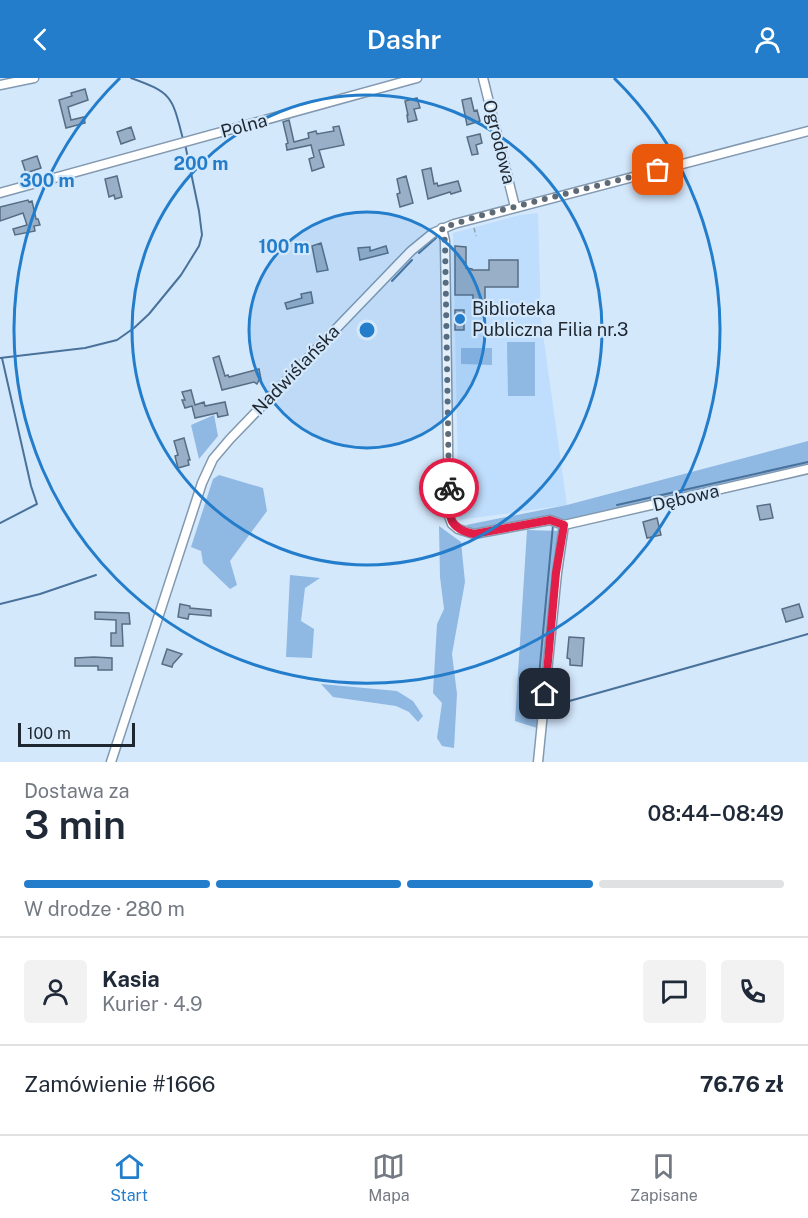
<!DOCTYPE html>
<html lang="pl">
<head>
<meta charset="utf-8">
<style>
  :root { --surface:#fff; --page:#f2f2f3; --text:#1f2937; --muted:#747a83; --line:#e0e1e3; --accent:#237dca }
  body { margin:0; font-family:"Public Sans",sans-serif; background:var(--page); color:var(--text); height:100vh; display:flex; flex-direction:column; font-size:22px; white-space:nowrap }
  * { box-sizing:border-box; margin:0 }
  p { font-size:20px; color:var(--muted) }
  .icon { flex:none; width:33px; height:33px; fill:none; stroke:currentColor; stroke-width:2; stroke-linecap:round; stroke-linejoin:round }
  .map { position:relative; height:684px; overflow:hidden }
  .panel { display:flex; flex-direction:column; background:var(--surface); flex:1 }
  .panel>* { flex:none }
  .scale { position:absolute; left:18px; bottom:15px; width:117px; box-sizing:border-box; padding-left:6px; border:3px solid #1e2730; border-top:0; font-size:16px; line-height:21px; white-space:nowrap; color:#1e2730; -webkit-text-stroke:4px #d4e8fc; paint-order:stroke }
  .pin { position:absolute; display:grid; place-items:center; width:51px; height:51px; color:#fff; margin:-26px; border-radius:12px; box-shadow:0 3px 9px #0006 }
  .courier { position:absolute; display:grid; place-items:center; width:60px; height:60px; margin:-30px; border:4px solid #e11d48; border-radius:50%; background:#fff; color:#222; box-shadow:0 2px 8px #0007 }
  .headline em { font-style:normal; font-weight:600 }
  .headline div { display:flex; flex-direction:column-reverse }
  .headline { display:flex; align-items:center; justify-content:space-between; height:102px; padding:0 24px }
  h1 { font-size:39px; font-weight:600; line-height:45px }
  .bar { display:grid; grid-template-columns:repeat(4,1fr); gap:9px 6px; align-content:center; height:72px; padding:0 24px }
  .bar i { height:8px; border-radius:4px; background:var(--line) }
  .bar .selected { background:var(--accent) }
  .bar p { grid-column:span 4 }
  .line { display:flex; align-items:center; gap:15px; padding:0 24px; border-top:2px solid var(--line) }
  .line div { flex:1 }
  .round { display:grid; place-items:center; flex:none; width:63px; height:63px; border-radius:6px; background:var(--page) }
  header { display:flex; justify-content:space-between; align-items:center; height:78px; padding:0 24px; background:var(--accent); color:#fff; font-size:27px; font-weight:600 }
  .dock { display:flex; justify-content:space-around; align-items:center; height:84px; border-top:2px solid var(--line); background:var(--surface); font-size:16px; color:var(--muted) }
  .dock a { display:grid; justify-items:center; gap:3px }
  .dock .selected { color:var(--accent) }
  .map>svg:first-child { display:block }
</style>
</head>
<body>
<header><svg class="icon" aria-label="back" viewBox="0 0 24 24"><path d="M15 5l-7 7 7 7"/></svg>Dashr<svg class="icon" aria-label="person" viewBox="0 0 24 24"><circle cx="12" cy="8" r="4"/><path d="M4 21q1-7 8-7t8 7"/></svg></header>
<div class="map">
<svg width="808" height="684" viewBox="0 0 808 684">
  <rect width="100%" height="100%" fill="#d4e8fc"/>
  <path fill="#bfddfc" d="M538,135L541,242L567,427L459,442L453,155L520,137Z"/>
  <path fill="#8fb8e3" d="M507,264H535V318H508Z
    M461,270H492V287L461,286Z
    M214,337L218,358L199,381L191,347Z
    M808,363V388L566,444L474,453L466,447L567,427Z
    M219,397L263,410L267,433L230,483L237,507L230,511L203,485L201,473L191,469L213,401Z
    M439,448L461,464L465,504L452,576L457,616L454,670L442,668L437,660L442,625L433,615L437,546L444,531L440,499Z
    M527,452L560,453L554,495L537,650L515,643Z
    M290,497L320,500L305,510L301,543L314,551L312,580L286,579Z
    M321,606L397,613L413,623L423,638L418,644L409,634L396,628L333,619Z"/>
  <g fill="none" stroke-linecap="round" stroke-linejoin="round">
    <path stroke="#49729b" stroke-width="2" d="M131,0C173,15 172,19 183,61
      M419,175L436,160
      M392,203L412,182
      M0,280L85,270L117,262L134,250L149,236L181,197L199,168L202,157L199,133L185,66
      M617,427L808,384
      M0,445L37,426L31,408L2,280
      M0,526L40,516L96,497
      M541,629L536,630L553,447
      M548,629L808,556"/>
  </g>
  <path fill="#98afc7" stroke="#576d83" stroke-width="1.5" d="M85,11L88,22L68,29L71,42L84,39L85,45L66,50L59,22L72,18L71,15Z
    M417,20L420,30L414,31L417,42L408,44L407,37H408L405,23Z
    M471,20L474,33L477,32L480,43L467,47L462,22Z
    M289,42L294,64L309,60L308,55L316,53L317,56L334,53L333,49L339,48L344,67L319,72L324,89L312,93L309,81L314,79L311,67L287,72L286,66L288,65L283,44Z
    M131,49L135,61L121,66L117,54Z
    M480,56L482,65L476,67L478,76L472,77L467,59Z
    M37,78L41,90L26,95L22,83Z
    M431,90L434,106L437,105L438,108L458,103L461,113L451,116L450,114L428,121L422,92Z
    M117,98L122,119L115,121L114,117L109,119L105,101Z
    M406,98L413,125L400,129L397,116L400,115L397,101Z
    M28,122L29,124L32,123L36,141H38L40,147L34,148L35,153L15,157L13,151L27,147L23,135L0,143V129Z
    M321,165L328,192L317,194L312,168Z
    M386,168L388,175L360,182L358,170L370,169V173Z
    M455,168L466,169V190L472,191V192H489V182H518V209H485V224H473V217H455Z
    M311,214L313,225L287,231L285,225L302,220L301,216Z
    M455,232H464V252H455Z
    M219,278L225,298L228,297L229,299L259,291L261,301L259,302L257,306L254,304L222,312L213,280Z
    M191,312L195,327L204,324L205,328L225,324L228,337L218,339L217,335L195,340L192,328L185,330L182,322H185L182,314Z
    M184,360L190,382H188L189,387L178,390L175,378L178,377L174,363Z
    M770,426L773,440L760,442L757,428Z
    M657,440L661,457L647,460L643,444Z
    M180,526L190,528V530L211,532V538L189,536L188,541L178,539Z
    M799,526L803,539L786,544L782,531Z
    M95,534L129,535L130,546H122L123,568H111V555H116V542L95,541Z
    M569,559L584,560L582,588L570,587V581L567,580Z
    M167,571L182,576L173,586L172,589L162,586Z
    M94,579L112,580V592H98V588H75V580Z"/>
  <g fill="none" stroke-linecap="round" stroke-linejoin="round">
    <g stroke="#8299b0" stroke-width="11">
      <path id="street" d="M483,0L515,129
        M0,7L34,0
        M0,115L417,0
        M442,150L445,163L449,438L452,446L458,451L474,456L550,442L564,447
        M564,447L808,391
        M111,684L202,405L213,381L230,361L411,173L433,155L454,146L808,53
        M538,684L557,495L564,447"/>
    </g>
    <path stroke="#92a2b2" stroke-width="1.5" stroke-dasharray="4.5 3" stroke-linecap="butt" d="M474,150L476,158"/>
    <use href="#street" stroke="#fff" stroke-width="8"/>
  </g>
  <g fill="none" stroke-linecap="round" stroke-linejoin="round">
    <path stroke="#5e6b77" stroke-width="6" stroke-dasharray="0 10.8" d="M449,410L445,163L442,150L479,138L658,92"/>
    <path stroke="#e11d48" stroke-width="8" d="M449,410C449,435 445,450 474,456L550,442L564,447L556,495L545,616"/>
  </g>
  <circle cx="367" cy="252" r="118" fill="#237dca" fill-opacity=".12"/>
  <g fill="none" stroke="#237dca" stroke-width="3">
    <circle cx="367" cy="252" r="118"/>
    <circle cx="367" cy="252" r="235"/>
    <path d="M614 0A353 353 0 1 1 120 0"/>
  </g>
  <circle fill="#237dca" stroke="#d4e8fc" stroke-width="2" cx="460" cy="241" r="6"/>
  <g text-anchor="middle" stroke-width="4.5" stroke-linejoin="round" paint-order="stroke">
    <g font-size="18" fill="#1e2730" stroke="#d4e8fc">
      <text transform="translate(244 48) rotate(-15)" y="6">Polna</text>
      <text transform="translate(499 64) rotate(76)" y="6">Ogrodowa</text>
      <text transform="translate(296 292) rotate(-46)" y="6">Nadwiślańska</text>
      <text transform="translate(686 420) rotate(-13)" y="6">Dębowa</text>
    </g>
    <g font-size="18" fill="#1e2730" stroke="#d4e8fc" text-anchor="start">
      <text x="472" y="237">Biblioteka<tspan x="472" dy="21">Publiczna Filia nr.3</tspan></text>
    </g>
  </g>
  <circle cx="367" cy="252" r="9" fill="#237dca" stroke="#d4e8fc" stroke-width="3"/>
  <g font-size="18" text-anchor="middle" font-weight="bold" fill="#237dca" stroke="#d4e8fc" stroke-width="4.5" stroke-linejoin="round" paint-order="stroke">
    <text x="201" y="92">200 m</text>
    <text x="47" y="109">300 m</text>
    <text x="284" y="175">100 m</text>
  </g>
</svg>
<div class="scale">100 m</div>
<div class="pin" style="left:658px;top:92px;background:#ea580c"><svg class="icon" aria-label="bag" viewBox="0 0 24 24"><path d="M5 8h14l-1 12H6zM9 8a3 3 0 0 1 6 0"/></svg></div>
<div class="pin" style="left:545px;top:616px;background:#1f2937"><svg class="icon" aria-label="home" viewBox="0 0 24 24"><path d="M3 11l9-7 9 7M6 9v11h12V9"/></svg></div>
<div class="courier" style="left:449px;top:410px"><svg class="icon" aria-label="bike" viewBox="0 0 24 24"><circle cx="6" cy="16" r="4"/><circle cx="18" cy="16" r="4"/><path d="M6 16l4-8h5l3 8M10 8l3 8H6M13 5h3"/></svg></div>
</div>
<section class="panel">
<div class="headline"><div><h1>3 min</h1><p>Dostawa za</p></div><em>08:44–08:49</em></div>
<div class="bar"><i class="selected"></i><i class="selected"></i><i class="selected"></i><i></i><p>W drodze · 280 m</p></div>
<div class="line" style="height:108px"><a class="round"><svg class="icon" aria-label="person" viewBox="0 0 24 24"><circle cx="12" cy="8" r="4"/><path d="M4 21q1-7 8-7t8 7"/></svg></a><div><b>Kasia</b><p>Kurier · 4.9</p></div><a class="round"><svg class="icon" aria-label="chat" viewBox="0 0 24 24"><path d="M4 5h16v11H9l-5 4z"/></svg></a><a class="round"><svg class="icon" aria-label="phone" viewBox="0 0 24 24"><path d="M5 4h4l2 5-3 2q2 4 5 5l2-3 5 2v4C11 20 4 13 5 4z"/></svg></a></div>
<div class="line" style="height:78px"><div>Zamówienie #1666</div><b>76.76 zł</b></div>
</section>
<nav class="dock">
<a class="selected"><svg class="icon" aria-label="home" viewBox="0 0 24 24"><path d="M3 11l9-7 9 7M6 9v11h12V9"/></svg>Start</a>
<a><svg class="icon" aria-label="map" viewBox="0 0 24 24"><path d="M3 6l6-2 6 2 6-2v14l-6 2-6-2-6 2zM9 4v14M15 6v14"/></svg>Mapa</a>
<a><svg class="icon" aria-label="saved" viewBox="0 0 24 24"><path d="M7 4h10v16l-5-4-5 4z"/></svg>Zapisane</a>
</nav>
</body>
</html>
